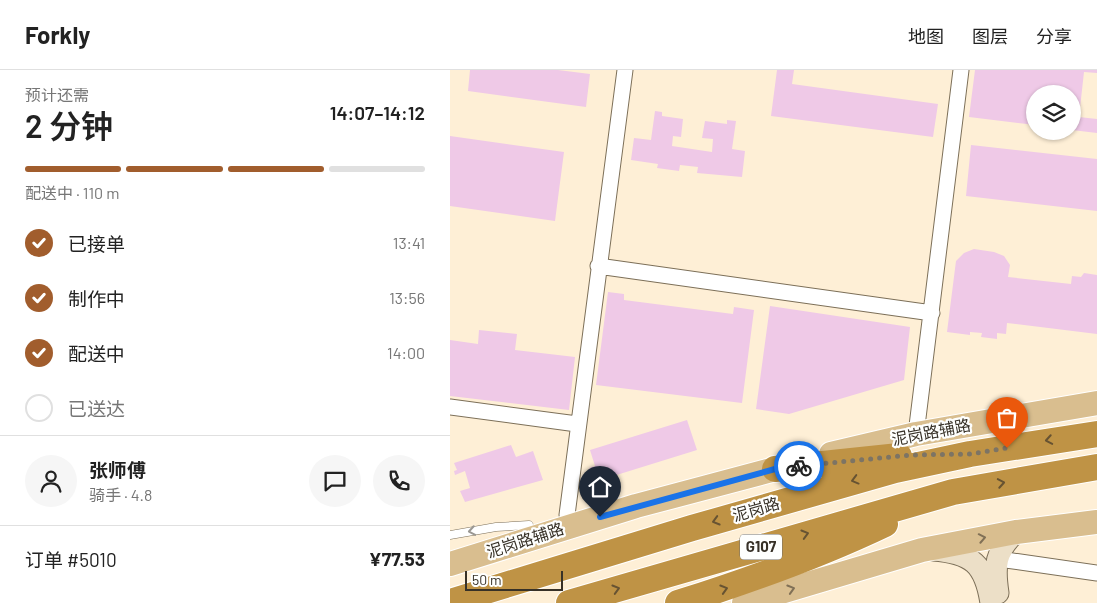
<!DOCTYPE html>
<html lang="zh">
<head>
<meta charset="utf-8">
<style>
  :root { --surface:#fff; --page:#f6f6f6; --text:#222; --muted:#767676; --line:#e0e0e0; --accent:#a15d2d }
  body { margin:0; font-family:Barlow,"Noto Sans SC",sans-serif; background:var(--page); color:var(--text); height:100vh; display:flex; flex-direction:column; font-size:19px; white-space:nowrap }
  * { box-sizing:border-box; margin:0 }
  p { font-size:16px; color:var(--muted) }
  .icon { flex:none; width:28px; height:28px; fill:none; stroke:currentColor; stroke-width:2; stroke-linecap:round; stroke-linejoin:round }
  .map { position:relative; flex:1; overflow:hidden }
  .sheet { display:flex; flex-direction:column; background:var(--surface); width:450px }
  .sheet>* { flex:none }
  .buttons { position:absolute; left:576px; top:15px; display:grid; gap:10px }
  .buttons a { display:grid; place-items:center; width:55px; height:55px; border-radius:50%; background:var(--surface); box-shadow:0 1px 4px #0004; font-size:25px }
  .scale { position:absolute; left:15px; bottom:12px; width:98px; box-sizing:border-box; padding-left:5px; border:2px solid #373127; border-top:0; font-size:14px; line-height:18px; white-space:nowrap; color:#373127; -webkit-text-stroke:4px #fefffe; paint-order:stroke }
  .pin { position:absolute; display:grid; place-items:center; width:42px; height:42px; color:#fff; margin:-51px -21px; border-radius:50% 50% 50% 0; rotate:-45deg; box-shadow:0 0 5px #0007 }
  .pin .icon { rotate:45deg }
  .courier { position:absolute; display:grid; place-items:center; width:50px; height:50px; margin:-25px; border:4px solid #1a73e8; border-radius:50%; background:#fff; color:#222; box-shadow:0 1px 6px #0007 }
  .overview em { font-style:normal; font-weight:600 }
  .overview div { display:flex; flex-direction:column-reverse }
  .overview { display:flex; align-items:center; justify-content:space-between; height:85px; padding:0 25px }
  h1 { font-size:32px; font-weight:600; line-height:38px }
  .bar { display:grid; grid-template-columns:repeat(4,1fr); gap:8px 5px; align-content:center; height:60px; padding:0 25px }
  .bar i { height:6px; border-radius:4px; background:var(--line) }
  .bar .active { background:var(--accent) }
  .bar p { grid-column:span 4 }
  .line { display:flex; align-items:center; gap:12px; padding:0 25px; border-top:1px solid var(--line) }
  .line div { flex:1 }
  .round { display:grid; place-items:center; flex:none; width:52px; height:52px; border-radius:26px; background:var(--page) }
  ol { padding:0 25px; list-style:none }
  li { display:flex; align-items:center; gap:15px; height:55px }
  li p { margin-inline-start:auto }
  li .icon { padding:5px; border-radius:50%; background:var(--accent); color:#fff; stroke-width:4 }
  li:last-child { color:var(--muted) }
  li i { width:28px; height:28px; border:2px solid var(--line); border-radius:50% }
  header { display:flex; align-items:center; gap:30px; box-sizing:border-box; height:70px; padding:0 25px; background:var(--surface); border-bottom:1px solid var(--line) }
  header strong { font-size:24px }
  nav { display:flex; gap:28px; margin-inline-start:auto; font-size:18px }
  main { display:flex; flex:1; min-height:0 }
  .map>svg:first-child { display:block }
</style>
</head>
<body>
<header>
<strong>Forkly</strong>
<nav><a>地图</a><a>图层</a><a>分享</a></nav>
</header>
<main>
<section class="sheet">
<div class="overview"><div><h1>2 分钟</h1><p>预计还需</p></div><em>14:07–14:12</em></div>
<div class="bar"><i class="active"></i><i class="active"></i><i class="active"></i><i></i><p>配送中 · 110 m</p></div>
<ol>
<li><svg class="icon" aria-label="check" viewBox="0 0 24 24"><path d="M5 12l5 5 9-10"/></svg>已接单<p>13:41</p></li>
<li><svg class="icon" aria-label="check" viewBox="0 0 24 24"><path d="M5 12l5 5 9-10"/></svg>制作中<p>13:56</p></li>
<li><svg class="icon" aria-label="check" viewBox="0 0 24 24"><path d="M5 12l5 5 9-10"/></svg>配送中<p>14:00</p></li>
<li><i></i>已送达</li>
</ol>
<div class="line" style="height:90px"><a class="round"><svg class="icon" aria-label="person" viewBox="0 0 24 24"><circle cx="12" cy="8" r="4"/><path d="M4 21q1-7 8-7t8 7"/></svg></a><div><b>张师傅</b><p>骑手 · 4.8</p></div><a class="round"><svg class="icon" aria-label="chat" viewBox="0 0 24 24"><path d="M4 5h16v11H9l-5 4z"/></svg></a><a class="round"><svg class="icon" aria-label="phone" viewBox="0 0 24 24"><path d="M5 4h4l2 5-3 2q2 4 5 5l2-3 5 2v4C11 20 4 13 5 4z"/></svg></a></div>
<div class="line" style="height:65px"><div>订单 #5010</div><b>¥77.53</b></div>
</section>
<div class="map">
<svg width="647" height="533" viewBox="0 0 647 533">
  <rect width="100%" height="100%" fill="#feefd6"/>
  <path fill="#efc9e7" d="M20,0H108L140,4L136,37L18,21Z
    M327,0H344L342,14L488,34L483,67L321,46Z
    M525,0H647V3L634,2L629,47L647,49V63L622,60V24H585V55L519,47Z
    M205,41L212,42V46L233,49L231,67L223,66L222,76L262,82L263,69L252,68L255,51L277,54V50L286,51L282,79L295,81L292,107L247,103L248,97L230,95L229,101L207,98L208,94L181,90L184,68L201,70Z
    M0,66L114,82L105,151L0,136Z
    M521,75L647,89V141L516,126Z
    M524,179L544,182L554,186L560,195L558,207L621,214L622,206L631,207L634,203L647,205V264L557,253L556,264L547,263V269L531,267L532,263L520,262V265L497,262L506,191L514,183Z
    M158,222L174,224V230L283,244L284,237L304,240L292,333L146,315Z
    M320,236L460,257L454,310L339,344L306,339Z
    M29,260L67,264L65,280L125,287L119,340L0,326V270L28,274Z
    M237,350L247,380L144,412L139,398L145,396L140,380Z
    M61,375L66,387L83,381L93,410L15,432L10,421L20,418L15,401L5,405L4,401L7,400L4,393Z"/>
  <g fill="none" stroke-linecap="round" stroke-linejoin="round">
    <g stroke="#7c6f58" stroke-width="9">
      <path id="lane" d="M0,465L46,457L79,455"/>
    </g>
    <g stroke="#7c6f58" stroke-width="17">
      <path id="street" d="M148,196L482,243
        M0,337L127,354
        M466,364L511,0
        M117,445L175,0
        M556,490L647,503"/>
    </g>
    <g stroke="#7c6f58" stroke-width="23">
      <path id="secondary" d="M483,480C522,483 535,494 541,533
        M548,523C544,496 545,481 566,462"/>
    </g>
    <g stroke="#fff" stroke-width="26">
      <path id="primary" d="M381,384L466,364L647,333
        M0,494L186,436L344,394
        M294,533L472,480L566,462L647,452"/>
    </g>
    <g stroke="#fff" stroke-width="28">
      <path id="highway" d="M325,399L449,386
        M0,532L242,458L445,400L520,384L647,364
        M119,533L503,422L647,397
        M228,533C298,511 368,486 435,454"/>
    </g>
    <use href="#lane" stroke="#fff" stroke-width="8"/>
    <use href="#street" stroke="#fff" stroke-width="15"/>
    <use href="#secondary" stroke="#ecdfc7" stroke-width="21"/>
    <use href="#primary" stroke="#d9be8f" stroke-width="24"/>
    <use href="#highway" stroke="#bf9345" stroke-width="26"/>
  </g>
  <defs><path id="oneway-chevron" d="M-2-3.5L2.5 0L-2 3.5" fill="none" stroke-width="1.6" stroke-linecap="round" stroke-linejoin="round" transform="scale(1.25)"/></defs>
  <g stroke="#675332">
    <use href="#oneway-chevron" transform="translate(599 370) rotate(170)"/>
    <use href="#oneway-chevron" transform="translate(405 410) rotate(165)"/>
    <use href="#oneway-chevron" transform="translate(551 413) rotate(-10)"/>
    <use href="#oneway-chevron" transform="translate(266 451) rotate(164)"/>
    <use href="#oneway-chevron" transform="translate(355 464) rotate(-16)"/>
    <use href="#oneway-chevron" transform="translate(166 519) rotate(-16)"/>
    <use href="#oneway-chevron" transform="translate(274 519) rotate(-17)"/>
  </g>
  <use stroke="#9b9893" href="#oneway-chevron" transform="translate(22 461) rotate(170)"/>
  <g stroke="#807056">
    <use href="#oneway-chevron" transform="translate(532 468) rotate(-11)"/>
    <use href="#oneway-chevron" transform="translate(341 519) rotate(-17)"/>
  </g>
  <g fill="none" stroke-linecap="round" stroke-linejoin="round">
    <path stroke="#7d7464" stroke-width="5" stroke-dasharray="0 9" d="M349,396L461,385L520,384L557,378"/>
    <path stroke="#1a73e8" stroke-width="6" d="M150,447L325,399L349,396"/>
  </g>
  <g text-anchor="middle" stroke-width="4.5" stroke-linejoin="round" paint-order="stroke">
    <rect fill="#fefffe" stroke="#736f68" stroke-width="1" x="290" y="464.5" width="42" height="25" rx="4"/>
    <g font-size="15" font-weight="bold" fill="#373127">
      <text x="311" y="482">G107</text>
    </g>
    <g font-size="16" fill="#373127" stroke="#fefffe">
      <text transform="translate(481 362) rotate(-11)" y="6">泥岗路辅路</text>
      <text transform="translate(306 439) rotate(-16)" y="6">泥岗路</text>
      <text transform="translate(75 470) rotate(-18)" y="6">泥岗路辅路</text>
    </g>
  </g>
</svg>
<div class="buttons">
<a><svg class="icon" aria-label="layers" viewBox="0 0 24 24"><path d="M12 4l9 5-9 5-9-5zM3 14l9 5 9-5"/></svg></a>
</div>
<div class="scale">50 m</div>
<div class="pin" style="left:557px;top:378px;background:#ea580c"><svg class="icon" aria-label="bag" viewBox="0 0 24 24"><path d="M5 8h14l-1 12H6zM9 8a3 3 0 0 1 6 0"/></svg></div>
<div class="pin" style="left:150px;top:447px;background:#1f2937"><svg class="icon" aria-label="home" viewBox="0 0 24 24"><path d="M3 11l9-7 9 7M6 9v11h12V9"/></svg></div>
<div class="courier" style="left:349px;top:396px"><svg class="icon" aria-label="bike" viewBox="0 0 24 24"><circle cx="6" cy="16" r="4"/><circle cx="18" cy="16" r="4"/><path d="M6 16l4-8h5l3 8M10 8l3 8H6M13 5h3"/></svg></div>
</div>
</main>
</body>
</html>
